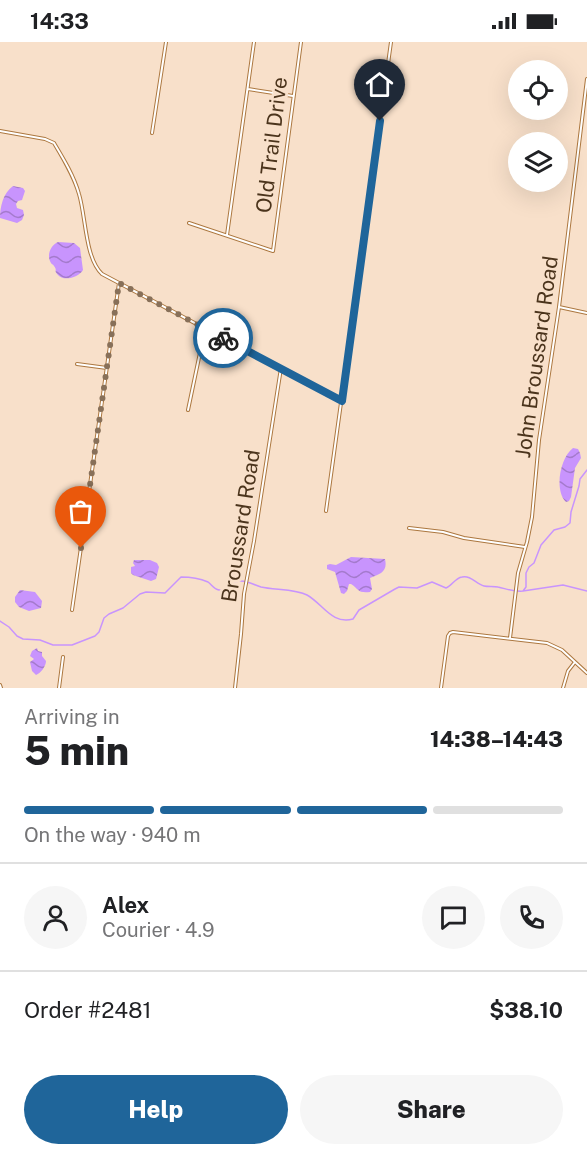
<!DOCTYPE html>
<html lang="en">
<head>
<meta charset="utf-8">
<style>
  :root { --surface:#fff; --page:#f6f6f6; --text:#202124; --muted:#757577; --line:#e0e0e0; --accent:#1f659a }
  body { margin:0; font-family:"Public Sans",sans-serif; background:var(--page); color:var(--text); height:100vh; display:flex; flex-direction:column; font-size:22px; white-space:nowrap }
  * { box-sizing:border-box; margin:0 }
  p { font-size:20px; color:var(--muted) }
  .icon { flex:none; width:33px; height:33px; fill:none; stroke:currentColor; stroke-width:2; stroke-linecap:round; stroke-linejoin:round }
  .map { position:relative; height:646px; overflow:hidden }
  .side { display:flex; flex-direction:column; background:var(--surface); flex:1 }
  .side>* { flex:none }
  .buttons { position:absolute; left:508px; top:18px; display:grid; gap:12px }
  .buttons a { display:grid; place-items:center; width:60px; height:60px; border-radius:50%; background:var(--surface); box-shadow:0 6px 24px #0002; font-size:30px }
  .pin { position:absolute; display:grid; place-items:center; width:51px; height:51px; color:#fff; margin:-62px -26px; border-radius:50% 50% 50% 0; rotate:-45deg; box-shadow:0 0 6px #0007 }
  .pin .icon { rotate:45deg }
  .courier { position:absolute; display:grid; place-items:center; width:60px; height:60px; margin:-30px; border:4px solid #1f659a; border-radius:50%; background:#fff; color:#222; box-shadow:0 2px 8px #0007 }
  .overview em { font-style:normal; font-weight:800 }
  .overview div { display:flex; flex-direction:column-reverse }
  .overview { display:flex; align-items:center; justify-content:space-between; height:102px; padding:0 24px }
  h1 { font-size:39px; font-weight:800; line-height:45px }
  .bar { display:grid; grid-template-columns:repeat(4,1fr); gap:9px 6px; align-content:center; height:72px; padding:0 24px }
  .bar i { height:8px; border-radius:4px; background:var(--line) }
  .bar .current { background:var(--accent) }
  .bar p { grid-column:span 4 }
  .line { display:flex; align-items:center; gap:15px; padding:0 24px; border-top:2px solid var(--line) }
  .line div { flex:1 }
  .round { display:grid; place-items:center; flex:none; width:63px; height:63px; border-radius:32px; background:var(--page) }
  .primary-button { display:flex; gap:12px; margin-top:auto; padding:12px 24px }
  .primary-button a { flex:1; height:69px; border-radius:36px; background:var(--accent); color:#fff; font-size:24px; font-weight:800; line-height:69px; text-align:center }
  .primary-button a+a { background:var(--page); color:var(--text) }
  .status { display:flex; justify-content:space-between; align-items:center; height:42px; padding:0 30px; background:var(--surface); direction:ltr }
  .status svg { height:16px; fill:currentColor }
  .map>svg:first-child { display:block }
</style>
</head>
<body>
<div class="status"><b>14:33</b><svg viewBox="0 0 49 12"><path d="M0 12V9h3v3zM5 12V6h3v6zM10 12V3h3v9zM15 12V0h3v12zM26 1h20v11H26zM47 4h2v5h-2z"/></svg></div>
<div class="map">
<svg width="587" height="646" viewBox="0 0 587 646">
  <defs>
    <pattern id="water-waves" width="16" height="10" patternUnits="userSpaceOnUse" patternTransform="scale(1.5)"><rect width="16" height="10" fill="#c894fd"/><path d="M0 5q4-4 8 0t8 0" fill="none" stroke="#a47acc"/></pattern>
  </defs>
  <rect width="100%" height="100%" fill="#f8e0ca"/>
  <path fill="url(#water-waves)" d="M13,144L23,146L25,149L22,158L18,159L16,162L17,166L23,168L24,173L22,178L17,181L0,176C0,165 3,151 13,144Z
    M58,200L74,201L80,206L83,228C79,235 64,240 58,233C53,228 58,229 54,224C53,222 51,222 51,221C46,213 51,203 58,200Z
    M573,406L578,407L580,411L581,416L575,426L571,455L569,459L566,460C554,448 560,416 573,406Z
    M351,515L385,517C388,530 380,532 370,536L372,547L370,550C357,551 360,548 351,542H349L347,549L344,552L341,551L335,530L327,527V523L330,522L336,523Z
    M134,518H150L157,521L159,525L156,537L151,539L133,533L131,531V525L135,524L133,521Z
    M20,548L35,550L42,559L41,566L29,569L19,565L15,560V555Z
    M37,606L38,609L42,610V614L46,619C46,624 41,631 36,633L32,629L30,620L34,617L30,614L32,609Z"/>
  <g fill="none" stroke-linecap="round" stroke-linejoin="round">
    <path stroke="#c894fd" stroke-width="1.5" d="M523,549L563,543L587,549
      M0,579L9,585L17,594L23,597L40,598L53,603H72L95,594L99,590L104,576L109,572L123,566L140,552L146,550L165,551L181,535C189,535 201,537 208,540C212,543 214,547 219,548C227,549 232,540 239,539C247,538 254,543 261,545C274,548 296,547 307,553C323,562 332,583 353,577L359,568L395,547L399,545L417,546L432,540L446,546C452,544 455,536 462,535C471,533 476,542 484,544C488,545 494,544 498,545C507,547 514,550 523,549L526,545V531L529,525L534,521L541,503L554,488L565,485L570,481L571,470L579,444L580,437L587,428"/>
    <g stroke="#ac773f" stroke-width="4">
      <path id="minor" d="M248,47L293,54
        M0,89L45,97L54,101C63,116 74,134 79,152C86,175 85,216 102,232L342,359
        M152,91L166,0
        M189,181L273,209L301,0
        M227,193L254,0
        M559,265L587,271
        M77,322L107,326
        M188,368L205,287
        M326,469L391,0
        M409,486L443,490L464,496L525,505
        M72,568L119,241
        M510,596L518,531L527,500L532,475L539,398L559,265L587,37
        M0,643L1,646
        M59,646L63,615
        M235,646L241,592L244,552L254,499L281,326
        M441,646L448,594L450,591L453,590L547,601L562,608L587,631
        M563,646L568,629L575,620"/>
    </g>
    <use href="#minor" stroke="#fff" stroke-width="2"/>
  </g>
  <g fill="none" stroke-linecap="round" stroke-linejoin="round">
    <path stroke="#887059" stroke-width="6" stroke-dasharray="0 10.8" d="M81,506L119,241L223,296"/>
    <path stroke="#1f659a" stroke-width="8" d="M223,296L342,359L380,79"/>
  </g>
  <g text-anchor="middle" stroke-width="6" stroke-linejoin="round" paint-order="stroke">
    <g font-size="21" fill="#4b341c" stroke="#f8e0ca">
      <text transform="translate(272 103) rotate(-83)" y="7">Old Trail Drive</text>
      <text transform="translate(537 315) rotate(-82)" y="7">John Broussard Road</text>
      <text transform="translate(241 484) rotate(-81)" y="7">Broussard Road</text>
    </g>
  </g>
</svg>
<div class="buttons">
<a><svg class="icon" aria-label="locate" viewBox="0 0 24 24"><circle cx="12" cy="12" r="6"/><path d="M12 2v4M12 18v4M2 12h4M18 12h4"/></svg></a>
<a><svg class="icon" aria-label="layers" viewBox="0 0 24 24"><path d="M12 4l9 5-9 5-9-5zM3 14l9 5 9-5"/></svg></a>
</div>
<div class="pin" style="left:81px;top:506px;background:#ea580c"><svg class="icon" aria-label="bag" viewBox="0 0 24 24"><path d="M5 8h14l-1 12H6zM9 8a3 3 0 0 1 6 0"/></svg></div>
<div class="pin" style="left:380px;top:79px;background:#1f2937"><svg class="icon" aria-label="home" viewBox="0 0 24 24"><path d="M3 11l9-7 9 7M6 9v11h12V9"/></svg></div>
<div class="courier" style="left:223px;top:296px"><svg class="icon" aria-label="bike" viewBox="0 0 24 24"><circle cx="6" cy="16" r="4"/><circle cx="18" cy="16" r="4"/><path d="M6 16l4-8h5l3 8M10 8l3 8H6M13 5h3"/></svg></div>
</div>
<section class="side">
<div class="overview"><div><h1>5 min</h1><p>Arriving in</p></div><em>14:38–14:43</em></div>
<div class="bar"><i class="current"></i><i class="current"></i><i class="current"></i><i></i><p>On the way · 940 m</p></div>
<div class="line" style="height:108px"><a class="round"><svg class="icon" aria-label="person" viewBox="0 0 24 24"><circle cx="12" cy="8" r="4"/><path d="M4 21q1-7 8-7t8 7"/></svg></a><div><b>Alex</b><p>Courier · 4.9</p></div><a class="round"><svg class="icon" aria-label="chat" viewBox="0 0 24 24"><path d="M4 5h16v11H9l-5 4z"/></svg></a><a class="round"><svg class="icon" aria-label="phone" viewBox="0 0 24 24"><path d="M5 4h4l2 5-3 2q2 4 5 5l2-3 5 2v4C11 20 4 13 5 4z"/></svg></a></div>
<div class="line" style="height:78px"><div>Order #2481</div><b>$38.10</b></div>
<div class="primary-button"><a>Help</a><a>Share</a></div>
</section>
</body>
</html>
